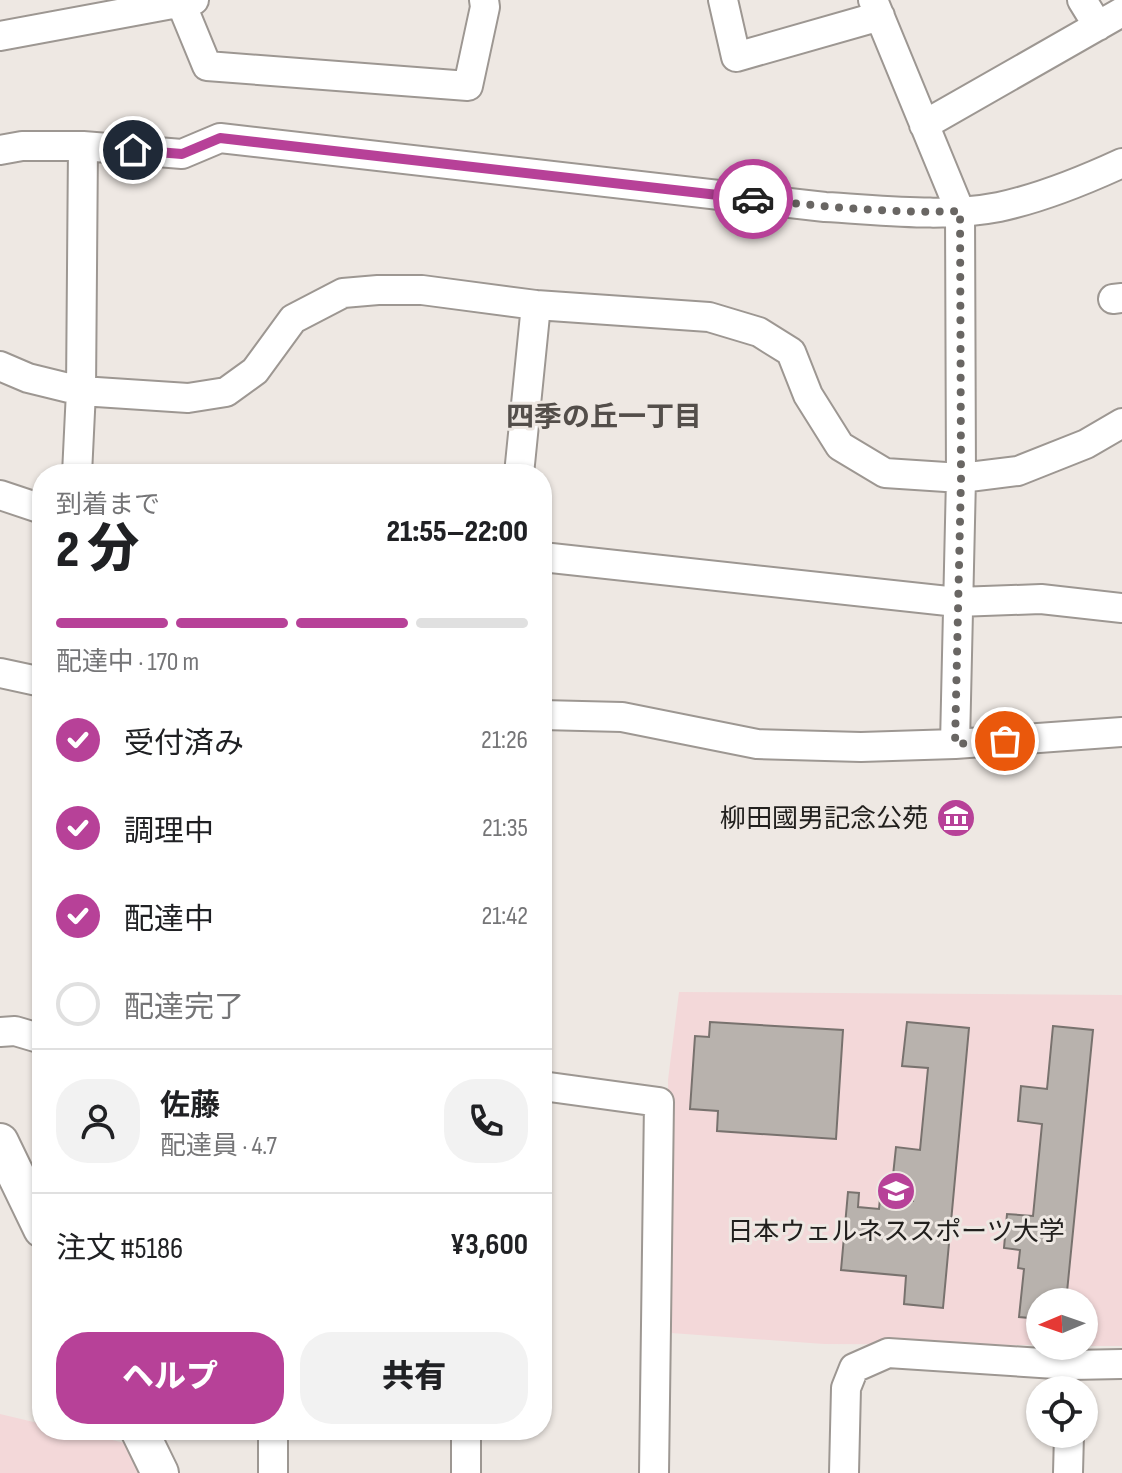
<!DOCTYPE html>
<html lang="ja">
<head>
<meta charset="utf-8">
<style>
  :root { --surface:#fff; --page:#f2f2f2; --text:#202124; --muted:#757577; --line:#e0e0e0; --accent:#b74198 }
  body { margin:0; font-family:"Sofia Sans Condensed","Noto Sans JP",sans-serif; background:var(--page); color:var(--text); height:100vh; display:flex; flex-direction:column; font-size:30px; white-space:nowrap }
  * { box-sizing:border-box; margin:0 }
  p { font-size:26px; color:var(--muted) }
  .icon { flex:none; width:44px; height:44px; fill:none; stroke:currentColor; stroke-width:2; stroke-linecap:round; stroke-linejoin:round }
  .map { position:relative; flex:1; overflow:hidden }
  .panel { position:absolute; left:32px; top:464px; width:520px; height:976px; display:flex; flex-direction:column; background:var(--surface); border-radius:32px; box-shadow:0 2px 6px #0004 }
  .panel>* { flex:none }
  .needle { width:52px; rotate:268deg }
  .buttons { position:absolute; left:1026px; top:1288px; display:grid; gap:16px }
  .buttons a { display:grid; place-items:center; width:72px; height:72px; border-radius:50%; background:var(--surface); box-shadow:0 2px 6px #0004; font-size:40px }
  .pin { position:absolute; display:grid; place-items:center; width:68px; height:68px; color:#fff; margin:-34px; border:4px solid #fff; border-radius:50%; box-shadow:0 2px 8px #0007 }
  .courier { position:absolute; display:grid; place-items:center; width:80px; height:80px; margin:-40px; border:6px solid #b74198; border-radius:50%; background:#fff; color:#222; box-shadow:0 2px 10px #0007 }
  .summary em { font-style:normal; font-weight:800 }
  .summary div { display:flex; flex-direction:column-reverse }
  .summary { display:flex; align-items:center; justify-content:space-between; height:136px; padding:0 24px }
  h1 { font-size:52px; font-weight:800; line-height:60px }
  .bar { display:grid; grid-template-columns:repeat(4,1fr); gap:12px 8px; align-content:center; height:96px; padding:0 24px }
  .bar i { height:10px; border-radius:6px; background:var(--line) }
  .bar .on { background:var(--accent) }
  .bar p { grid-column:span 4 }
  .line { display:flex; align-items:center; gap:20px; padding:0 24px; border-top:2px solid var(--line) }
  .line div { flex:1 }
  .round { display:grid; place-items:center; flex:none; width:84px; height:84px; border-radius:32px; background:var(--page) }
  ol { padding:0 24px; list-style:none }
  li { display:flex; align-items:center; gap:24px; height:88px }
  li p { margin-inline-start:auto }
  li .icon { padding:8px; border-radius:50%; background:var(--accent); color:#fff; stroke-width:4 }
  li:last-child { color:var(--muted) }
  li i { width:44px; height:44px; border:4px solid var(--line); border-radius:50% }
  .cta { display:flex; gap:16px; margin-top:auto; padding:16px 24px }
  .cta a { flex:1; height:92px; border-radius:32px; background:var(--accent); color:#fff; font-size:32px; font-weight:800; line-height:92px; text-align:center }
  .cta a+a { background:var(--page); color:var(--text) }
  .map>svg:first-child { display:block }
</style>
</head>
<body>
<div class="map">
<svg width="1122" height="1473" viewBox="0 0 1122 1473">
  <rect width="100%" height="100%" fill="#eee8e3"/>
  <path fill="#f3d8d9" d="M679,992L1122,995V1346H1084V1302H1040V1345L824,1344L671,1333L668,1080Z
    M0,1414L42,1424V1430H69L125,1443L139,1473H0Z"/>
  <path fill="#b8b2ad" stroke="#78726e" stroke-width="2" d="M710,1022L843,1030L836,1139L717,1131L718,1111L690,1109L695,1036L709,1037Z
    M907,1022L969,1028L943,1308L904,1304L906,1276L841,1270L848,1192L859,1193L858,1207L879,1209L880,1198L913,1201L914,1187L892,1185L896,1147L920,1150L928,1068L902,1066Z
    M1053,1026L1093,1030L1066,1302H1040V1319L1019,1317L1024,1269L1018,1268L1020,1250L1004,1248L1007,1214L1033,1216L1042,1124L1018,1121L1021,1086L1047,1089Z"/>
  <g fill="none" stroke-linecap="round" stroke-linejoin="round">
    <g stroke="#9d9792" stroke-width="32">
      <path id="minor" d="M723,0L736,57L880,16
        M873,0L960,211L961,478L955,744
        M1082,0L1098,26
        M181,3L207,66L468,86L485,7L484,0
        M0,36L194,0
        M924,125L1122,12
        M0,150L22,146H83L182,154L220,138L825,207C882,210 943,218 999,207C1041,198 1083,181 1122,163
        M1113,299L1122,298
        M0,366L28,378L81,391L188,398L226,392L255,371L293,319L343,293L378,290H422L536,305L709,317L759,332L791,352L808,395L840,446L885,473L961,478L1018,471L1086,444L1122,423
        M77,474L81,391L83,146
        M519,474L536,305
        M0,495L42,509
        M542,557L957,602L1041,599L1122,608
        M0,673L42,682
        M542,715L622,717L757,744L861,747L955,744L1122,732
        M0,1032L15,1031L42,1039
        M542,1086L659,1102L654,1473
        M273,1430V1473
        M466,1473V1430
        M844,1473L846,1388L854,1368L888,1353L1071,1365L1122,1364
        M1068,1473L1069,1434"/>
    </g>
    <g stroke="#9d9792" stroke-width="40">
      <path id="major" d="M0,1142L42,1229
        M139,1430L160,1473"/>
    </g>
    <use href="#minor" stroke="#fff" stroke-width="28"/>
    <use href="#major" stroke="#fff" stroke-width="36"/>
  </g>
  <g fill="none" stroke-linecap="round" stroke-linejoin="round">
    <path stroke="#696663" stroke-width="8" stroke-dasharray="0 14.4" d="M753,199C822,206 891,214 960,211L961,478L955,744L1005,741"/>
    <path stroke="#b74198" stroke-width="10" d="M133,150L182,154L220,138L753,199"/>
  </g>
  <defs>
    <g id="museum-disc" transform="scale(2)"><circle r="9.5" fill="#b74198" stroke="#eee8e3"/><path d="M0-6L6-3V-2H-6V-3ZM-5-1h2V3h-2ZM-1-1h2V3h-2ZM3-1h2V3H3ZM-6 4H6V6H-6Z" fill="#fff"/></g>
    <g id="university-disc" transform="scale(2)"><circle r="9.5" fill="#b74198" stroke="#eee8e3"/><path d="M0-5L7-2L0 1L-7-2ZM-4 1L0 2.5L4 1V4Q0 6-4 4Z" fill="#fff"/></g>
  </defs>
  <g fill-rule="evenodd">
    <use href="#museum-disc" x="956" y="818"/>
    <use href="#university-disc" x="896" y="1191"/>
  </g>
  <g text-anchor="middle" stroke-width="6" stroke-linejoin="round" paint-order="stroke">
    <g font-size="26" fill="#22201e" stroke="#eee8e3" text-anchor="end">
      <text x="928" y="827">柳田國男記念公苑</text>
      <text x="896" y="1240" text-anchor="middle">日本ウェルネススポーツ大学</text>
    </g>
    <g font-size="28" font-weight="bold" fill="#534e4a" stroke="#eee8e3">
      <text x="604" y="426">四季の丘一丁目</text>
    </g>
  </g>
</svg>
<div class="buttons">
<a><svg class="needle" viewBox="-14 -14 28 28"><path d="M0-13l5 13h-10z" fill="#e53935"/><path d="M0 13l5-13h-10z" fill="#757577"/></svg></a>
<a><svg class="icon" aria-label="locate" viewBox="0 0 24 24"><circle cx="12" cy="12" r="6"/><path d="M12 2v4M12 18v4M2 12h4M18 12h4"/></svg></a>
</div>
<div class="pin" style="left:1005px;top:741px;background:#ea580c"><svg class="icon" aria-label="bag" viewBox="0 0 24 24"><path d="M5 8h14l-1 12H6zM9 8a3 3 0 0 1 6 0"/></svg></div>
<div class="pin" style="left:133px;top:150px;background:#1f2937"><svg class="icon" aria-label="home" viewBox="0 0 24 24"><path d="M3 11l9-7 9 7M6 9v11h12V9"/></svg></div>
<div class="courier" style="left:753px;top:199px"><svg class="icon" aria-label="car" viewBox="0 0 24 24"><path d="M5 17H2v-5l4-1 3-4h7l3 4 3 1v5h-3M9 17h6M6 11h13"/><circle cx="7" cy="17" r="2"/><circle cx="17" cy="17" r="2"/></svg></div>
<section class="panel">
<div class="summary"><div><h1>2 分</h1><p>到着まで</p></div><em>21:55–22:00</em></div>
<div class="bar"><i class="on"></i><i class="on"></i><i class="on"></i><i></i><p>配達中 · 170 m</p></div>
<ol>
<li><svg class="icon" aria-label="check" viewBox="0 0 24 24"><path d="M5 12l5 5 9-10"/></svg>受付済み<p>21:26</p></li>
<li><svg class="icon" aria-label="check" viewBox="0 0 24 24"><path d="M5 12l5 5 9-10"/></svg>調理中<p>21:35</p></li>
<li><svg class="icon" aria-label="check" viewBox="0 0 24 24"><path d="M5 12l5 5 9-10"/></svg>配達中<p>21:42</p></li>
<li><i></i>配達完了</li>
</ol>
<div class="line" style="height:144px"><a class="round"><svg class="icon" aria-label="person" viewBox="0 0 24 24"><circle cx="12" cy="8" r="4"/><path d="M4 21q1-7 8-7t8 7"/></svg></a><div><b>佐藤</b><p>配達員 · 4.7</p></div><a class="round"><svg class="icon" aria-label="phone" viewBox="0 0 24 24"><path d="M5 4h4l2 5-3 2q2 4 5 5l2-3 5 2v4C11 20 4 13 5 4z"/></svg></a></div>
<div class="line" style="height:104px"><div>注文 #5186</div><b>¥3,600</b></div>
<div class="cta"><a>ヘルプ</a><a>共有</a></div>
</section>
</div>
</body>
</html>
